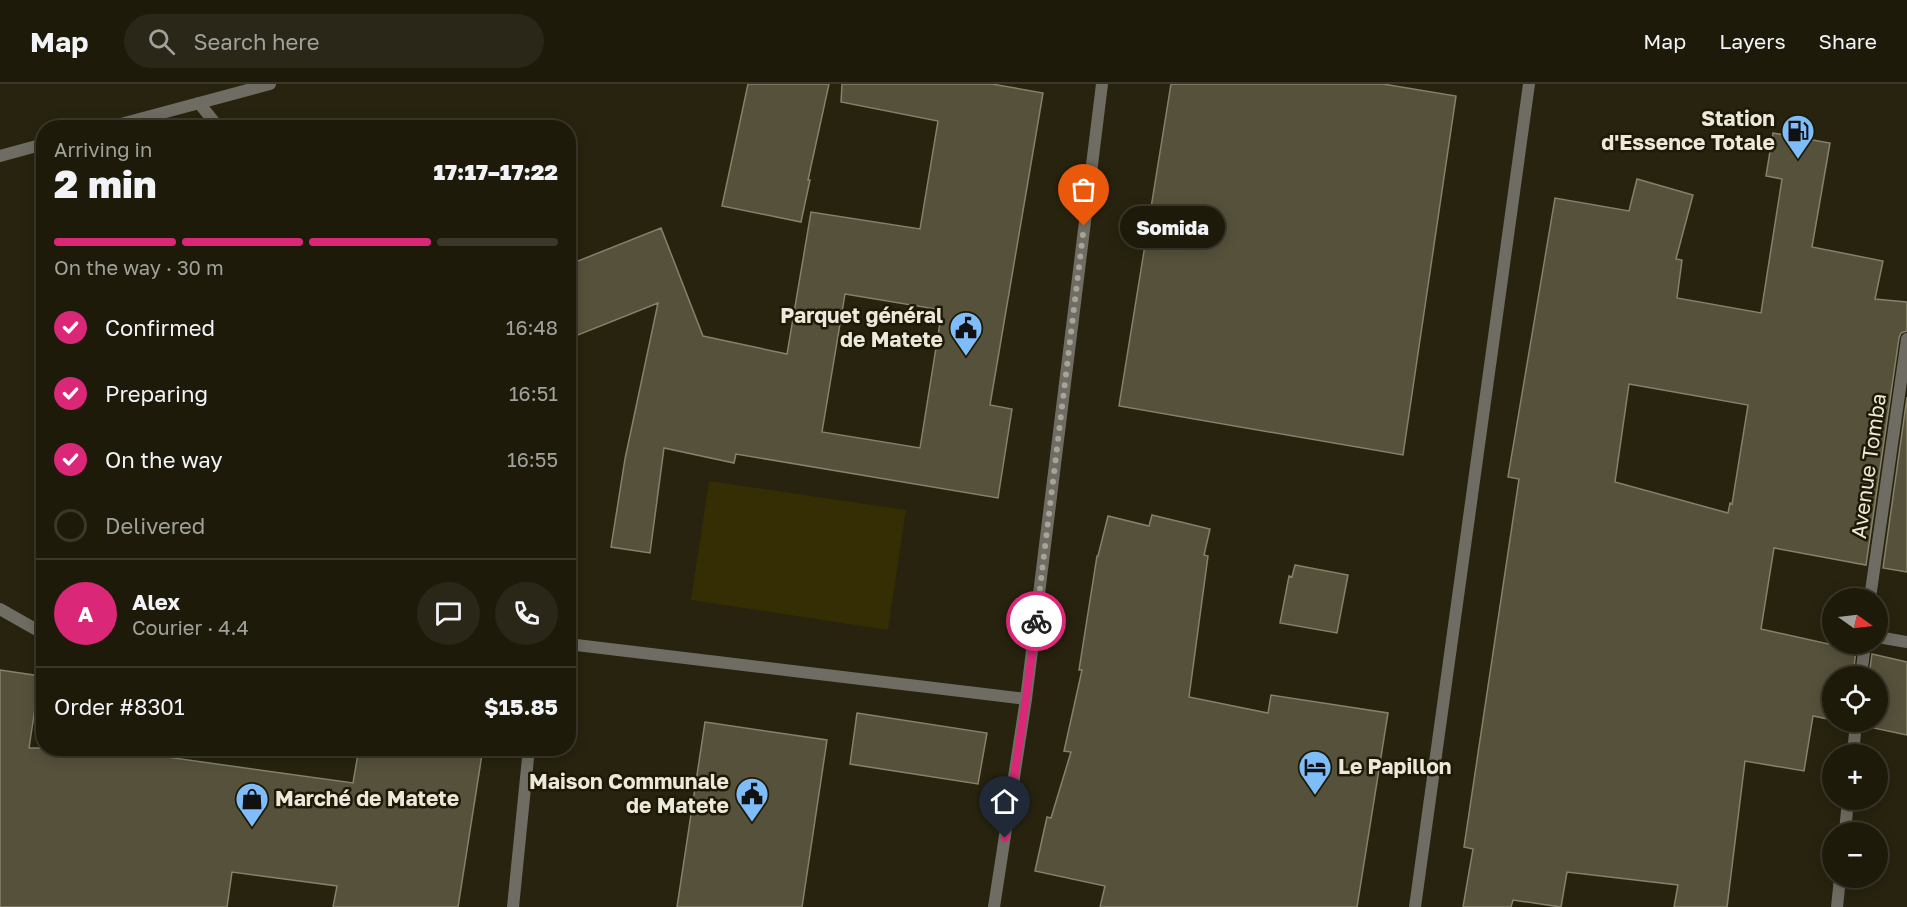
<!DOCTYPE html>
<html lang="en">
<head>
<meta charset="utf-8">
<style>
  :root { --surface:#1d1a0a; --page:#2a2718; --text:#f1f3f6; --muted:#a0a19c; --line:#3b382b; --accent:#db2777 }
  body { margin:0; font-family:"Golos Text",sans-serif; background:var(--page); color:var(--text); height:100vh; display:flex; flex-direction:column; font-size:22px; white-space:nowrap }
  * { box-sizing:border-box; margin:0 }
  p { font-size:20px; color:var(--muted) }
  .icon { flex:none; width:33px; height:33px; fill:none; stroke:currentColor; stroke-width:2; stroke-linecap:round; stroke-linejoin:round }
  .map { position:relative; flex:1; overflow:hidden }
  .side { position:absolute; left:36px; top:36px; width:540px; height:636px; display:flex; flex-direction:column; background:var(--surface); border-radius:24px; box-shadow:0 3px 15px #0003,0 0 0 2px var(--line) }
  .side>* { flex:none }
  .needle { width:39px; rotate:104deg }
  .controls { position:absolute; left:1822px; top:504px; display:grid; gap:12px }
  .controls a { display:grid; place-items:center; width:66px; height:66px; border-radius:50%; background:var(--surface); box-shadow:0 3px 15px #0003,0 0 0 2px var(--line); font-size:30px }
  .pin { position:absolute; display:grid; place-items:center; width:51px; height:51px; color:#fff; margin:-62px -26px; border-radius:50% 50% 50% 0; rotate:-45deg; box-shadow:0 0 6px #0007 }
  .pin .icon { rotate:45deg }
  .courier { position:absolute; display:grid; place-items:center; width:60px; height:60px; margin:-30px; border:4px solid #db2777; border-radius:50%; background:#fff; color:#222; box-shadow:0 2px 8px #0007 }
  .bubble { position:absolute; height:42px; border-radius:21px; background:var(--surface); box-shadow:0 3px 15px #0003,0 0 0 2px var(--line); font-size:20px; font-weight:800; line-height:42px; text-align:center }
  .headline em { font-style:normal; font-weight:800 }
  .headline div { display:flex; flex-direction:column-reverse }
  .headline { display:flex; align-items:center; justify-content:space-between; height:102px; padding:0 18px }
  h1 { font-size:39px; font-weight:800; line-height:45px }
  .bar { display:grid; grid-template-columns:repeat(4,1fr); gap:9px 6px; align-content:center; height:72px; padding:0 18px }
  .bar i { height:8px; border-radius:4px; background:var(--line) }
  .bar .active { background:var(--accent) }
  .bar p { grid-column:span 4 }
  .line { display:flex; align-items:center; gap:15px; padding:0 18px; border-top:2px solid var(--line) }
  .line div { flex:1 }
  .round { display:grid; place-items:center; flex:none; width:63px; height:63px; border-radius:32px; background:var(--page) }
  ol { padding:0 18px; list-style:none }
  li { display:flex; align-items:center; gap:18px; height:66px }
  li p { margin-inline-start:auto }
  li .icon { padding:6px; border-radius:50%; background:var(--accent); color:#fff; stroke-width:4 }
  li:last-child { color:var(--muted) }
  li i { width:33px; height:33px; border:3px solid var(--line); border-radius:50% }
  header { display:flex; align-items:center; gap:36px; box-sizing:border-box; height:84px; padding:0 30px; background:var(--surface); border-bottom:2px solid var(--line) }
  header strong { font-size:28px }
  nav { display:flex; gap:33px; margin-inline-start:auto; font-size:21px }
  .search { width:420px; height:54px; background:var(--page); display:flex; align-items:center; gap:15px; box-sizing:border-box; padding:0 21px; border-radius:33px; color:var(--muted); font-size:22px }
  .map>svg:first-child { display:block }
</style>
</head>
<body>
<header>
<strong>Map</strong>
<div class="search"><svg class="icon" aria-label="search" viewBox="0 0 24 24"><circle cx="10" cy="10" r="6"/><path d="M15 15l6 6"/></svg>Search here</div>
<nav><a>Map</a><a>Layers</a><a>Share</a></nav>
</header>
<div class="map">
<svg width="1907" height="823" viewBox="0 0 1907 823">
  <rect width="100%" height="100%" fill="#27230e"/>
  <path fill="#352d03" d="M709,397L906,426L888,546L691,516Z"/>
  <path fill="#55513b" stroke="#868169" stroke-width="1.5" fill-rule="evenodd" d="M748,0H829L808,96H810L801,138L722,122Z
    M842,0H992L1043,9L990,321L1012,325L998,414L736,370L734,379L664,364L650,469L611,463L625,375L658,219L568,255V181L661,144L703,252L787,270L811,128L920,145L938,37L841,18ZM845,210L942,226L920,364L822,348Z
    M1171,0H1383L1456,12L1403,371L1119,322Z
    M1773,49L1830,59L1812,163L1883,177L1875,215L1907,218V247L1901,249L1899,254L1866,481L1774,464L1761,545L1856,566L1853,592H1833V636L1813,632L1804,687L1745,677L1727,823H1674L1678,801L1567,788L1561,823L1513,816L1511,823H1463L1473,765L1464,763L1519,395L1508,393L1555,114L1629,127L1637,95L1693,111L1676,175L1682,176L1677,214L1761,229L1782,95L1766,92ZM1629,300L1748,321L1732,420L1730,419L1728,429L1615,398Z
    M1907,313V488L1883,484Z
    M1152,431L1210,445L1204,471L1208,472L1189,613L1268,629L1271,611L1388,629L1357,823H1100L1105,802L1035,787L1047,733L1051,734L1071,668L1064,667L1082,586H1079L1097,472H1098L1108,432L1149,442Z
    M1295,481L1348,491L1337,549L1280,539L1289,492L1292,493Z
    M1872,570L1907,578V651L1864,642V638H1878V592H1869Z
    M0,586L40,592L29,664H102L353,699L359,664H483L458,823H333L337,802L232,788L227,823H0Z
    M857,629L987,649L978,700L850,680Z
    M705,638L827,656L802,823H677Z"/>
  <g fill="none" stroke-linecap="round" stroke-linejoin="round">
    <path stroke="#6f6d63" stroke-width="12" d="M199,19L219,44
      M1870,514L1907,255
      M0,525L44,550
      M1878,553L1907,558
      M568,560L1026,615
      M1861,592L1865,560
      M1853,670L1856,638
      M1845,748L1848,716
      M513,823L529,664
      M994,823L1026,615L1102,0
      M1415,823L1529,0
      M1837,823L1840,794"/>
    <path stroke="#6f6d63" stroke-width="12" d="M106,44L270,0
      M0,72L44,60"/>
  </g>
  <g fill="none" stroke-linecap="round" stroke-linejoin="round">
    <path stroke="#a7a494" stroke-width="6" stroke-dasharray="0 10.8" d="M1036,537L1084,142"/>
    <path stroke="#db2777" stroke-width="8" d="M1005,754L1026,615L1036,537"/>
  </g>
  <defs>
    <g id="fuel-pin" transform="scale(1.725)"><path d="M0 17L-7.5 6A9.5 9.5 0 1 1 7.5 6Z" fill="#7fbdfa" stroke="#1d1905"/><path d="M-5.5-6h7V0h2V4h1.3V-2.5L3-4.5l.8-.8L6-3V5H2.5V1h-1V6h-7ZM-4.2-4.7v3.2H.2V-4.7Z" fill="#111"/></g>
    <g id="civic-pin" transform="scale(1.725)"><path d="M0 17L-7.5 6A9.5 9.5 0 1 1 7.5 6Z" fill="#7fbdfa" stroke="#1d1905"/><path d="M-.6-6.5H3V-4.5H.6V-3L4-1V1h2V6H-6V1h2V-1L-.6-3ZM-1.2 2.5V6h2.4V2.5Z" fill="#111"/></g>
    <g id="hotel-pin" transform="scale(1.725)"><path d="M0 17L-7.5 6A9.5 9.5 0 1 1 7.5 6Z" fill="#7fbdfa" stroke="#1d1905"/><path d="M-6-4.5h1.5V1H6V5H4.5V3h-9V5H-6ZM-4 0a1.8 1.8 0 1 1 3.6 0ZM.5 0V-2.5h3Q6-2.5 6 0Z" fill="#111"/></g>
    <g id="shop-pin" transform="scale(1.725)"><path d="M0 17L-7.5 6A9.5 9.5 0 1 1 7.5 6Z" fill="#7fbdfa" stroke="#1d1905"/><path d="M-5-2.5h2.3a2.7 3.5 0 0 1 5.4 0H5L5.5 6h-11ZM-1.5-2.5h3a1.5 2.3 0 0 0-3 0Z" fill="#111"/></g>
  </defs>
  <g fill-rule="evenodd">
    <use href="#fuel-pin" x="1798" y="47"/>
    <use href="#civic-pin" x="966" y="244"/>
    <use href="#hotel-pin" x="1315" y="683"/>
    <use href="#civic-pin" x="752" y="710"/>
    <use href="#shop-pin" x="252" y="715"/>
  </g>
  <g text-anchor="middle" stroke-width="5" stroke-linejoin="round" paint-order="stroke">
    <g font-size="21" font-weight="bold" fill="#ece9dc" stroke="#1d1905" text-anchor="end">
      <text x="1775" y="42">Station<tspan x="1775" dy="24">d'Essence Totale</tspan></text>
      <text x="943" y="239">Parquet général<tspan x="943" dy="24">de Matete</tspan></text>
      <text x="1338" y="690" text-anchor="start">Le Papillon</text>
      <text x="729" y="705">Maison Communale<tspan x="729" dy="24">de Matete</tspan></text>
      <text x="275" y="722" text-anchor="start">Marché de Matete</text>
    </g>
    <g font-size="21" fill="#ece9dc" stroke="#1d1905">
      <text transform="translate(1869 382) rotate(-82)" y="7">Avenue Tomba</text>
    </g>
  </g>
</svg>
<div class="controls">
<a><svg class="needle" viewBox="-14 -14 28 28"><path d="M0-13l5 13h-10z" fill="#e53935"/><path d="M0 13l5-13h-10z" fill="#a0a19c"/></svg></a>
<a><svg class="icon" aria-label="locate" viewBox="0 0 24 24"><circle cx="12" cy="12" r="6"/><path d="M12 2v4M12 18v4M2 12h4M18 12h4"/></svg></a>
<a>+</a>
<a>−</a>
</div>
<div class="pin" style="left:1084px;top:142px;background:#ea580c"><svg class="icon" aria-label="bag" viewBox="0 0 24 24"><path d="M5 8h14l-1 12H6zM9 8a3 3 0 0 1 6 0"/></svg></div>
<div class="pin" style="left:1005px;top:754px;background:#1f2937"><svg class="icon" aria-label="home" viewBox="0 0 24 24"><path d="M3 11l9-7 9 7M6 9v11h12V9"/></svg></div>
<div class="courier" style="left:1036px;top:537px"><svg class="icon" aria-label="bike" viewBox="0 0 24 24"><circle cx="6" cy="16" r="4"/><circle cx="18" cy="16" r="4"/><path d="M6 16l4-8h5l3 8M10 8l3 8H6M13 5h3"/></svg></div>
<div class="bubble" style="left:1120px;top:122px;width:105px">Somida</div>
<section class="side">
<div class="headline"><div><h1>2 min</h1><p>Arriving in</p></div><em>17:17–17:22</em></div>
<div class="bar"><i class="active"></i><i class="active"></i><i class="active"></i><i></i><p>On the way · 30 m</p></div>
<ol>
<li><svg class="icon" aria-label="check" viewBox="0 0 24 24"><path d="M5 12l5 5 9-10"/></svg>Confirmed<p>16:48</p></li>
<li><svg class="icon" aria-label="check" viewBox="0 0 24 24"><path d="M5 12l5 5 9-10"/></svg>Preparing<p>16:51</p></li>
<li><svg class="icon" aria-label="check" viewBox="0 0 24 24"><path d="M5 12l5 5 9-10"/></svg>On the way<p>16:55</p></li>
<li><i></i>Delivered</li>
</ol>
<div class="line" style="height:108px"><b class="round" style="background:var(--accent);color:#fff">A</b><div><b>Alex</b><p>Courier · 4.4</p></div><a class="round"><svg class="icon" aria-label="chat" viewBox="0 0 24 24"><path d="M4 5h16v11H9l-5 4z"/></svg></a><a class="round"><svg class="icon" aria-label="phone" viewBox="0 0 24 24"><path d="M5 4h4l2 5-3 2q2 4 5 5l2-3 5 2v4C11 20 4 13 5 4z"/></svg></a></div>
<div class="line" style="height:78px"><div>Order #8301</div><b>$15.85</b></div>
</section>
</div>
</body>
</html>
